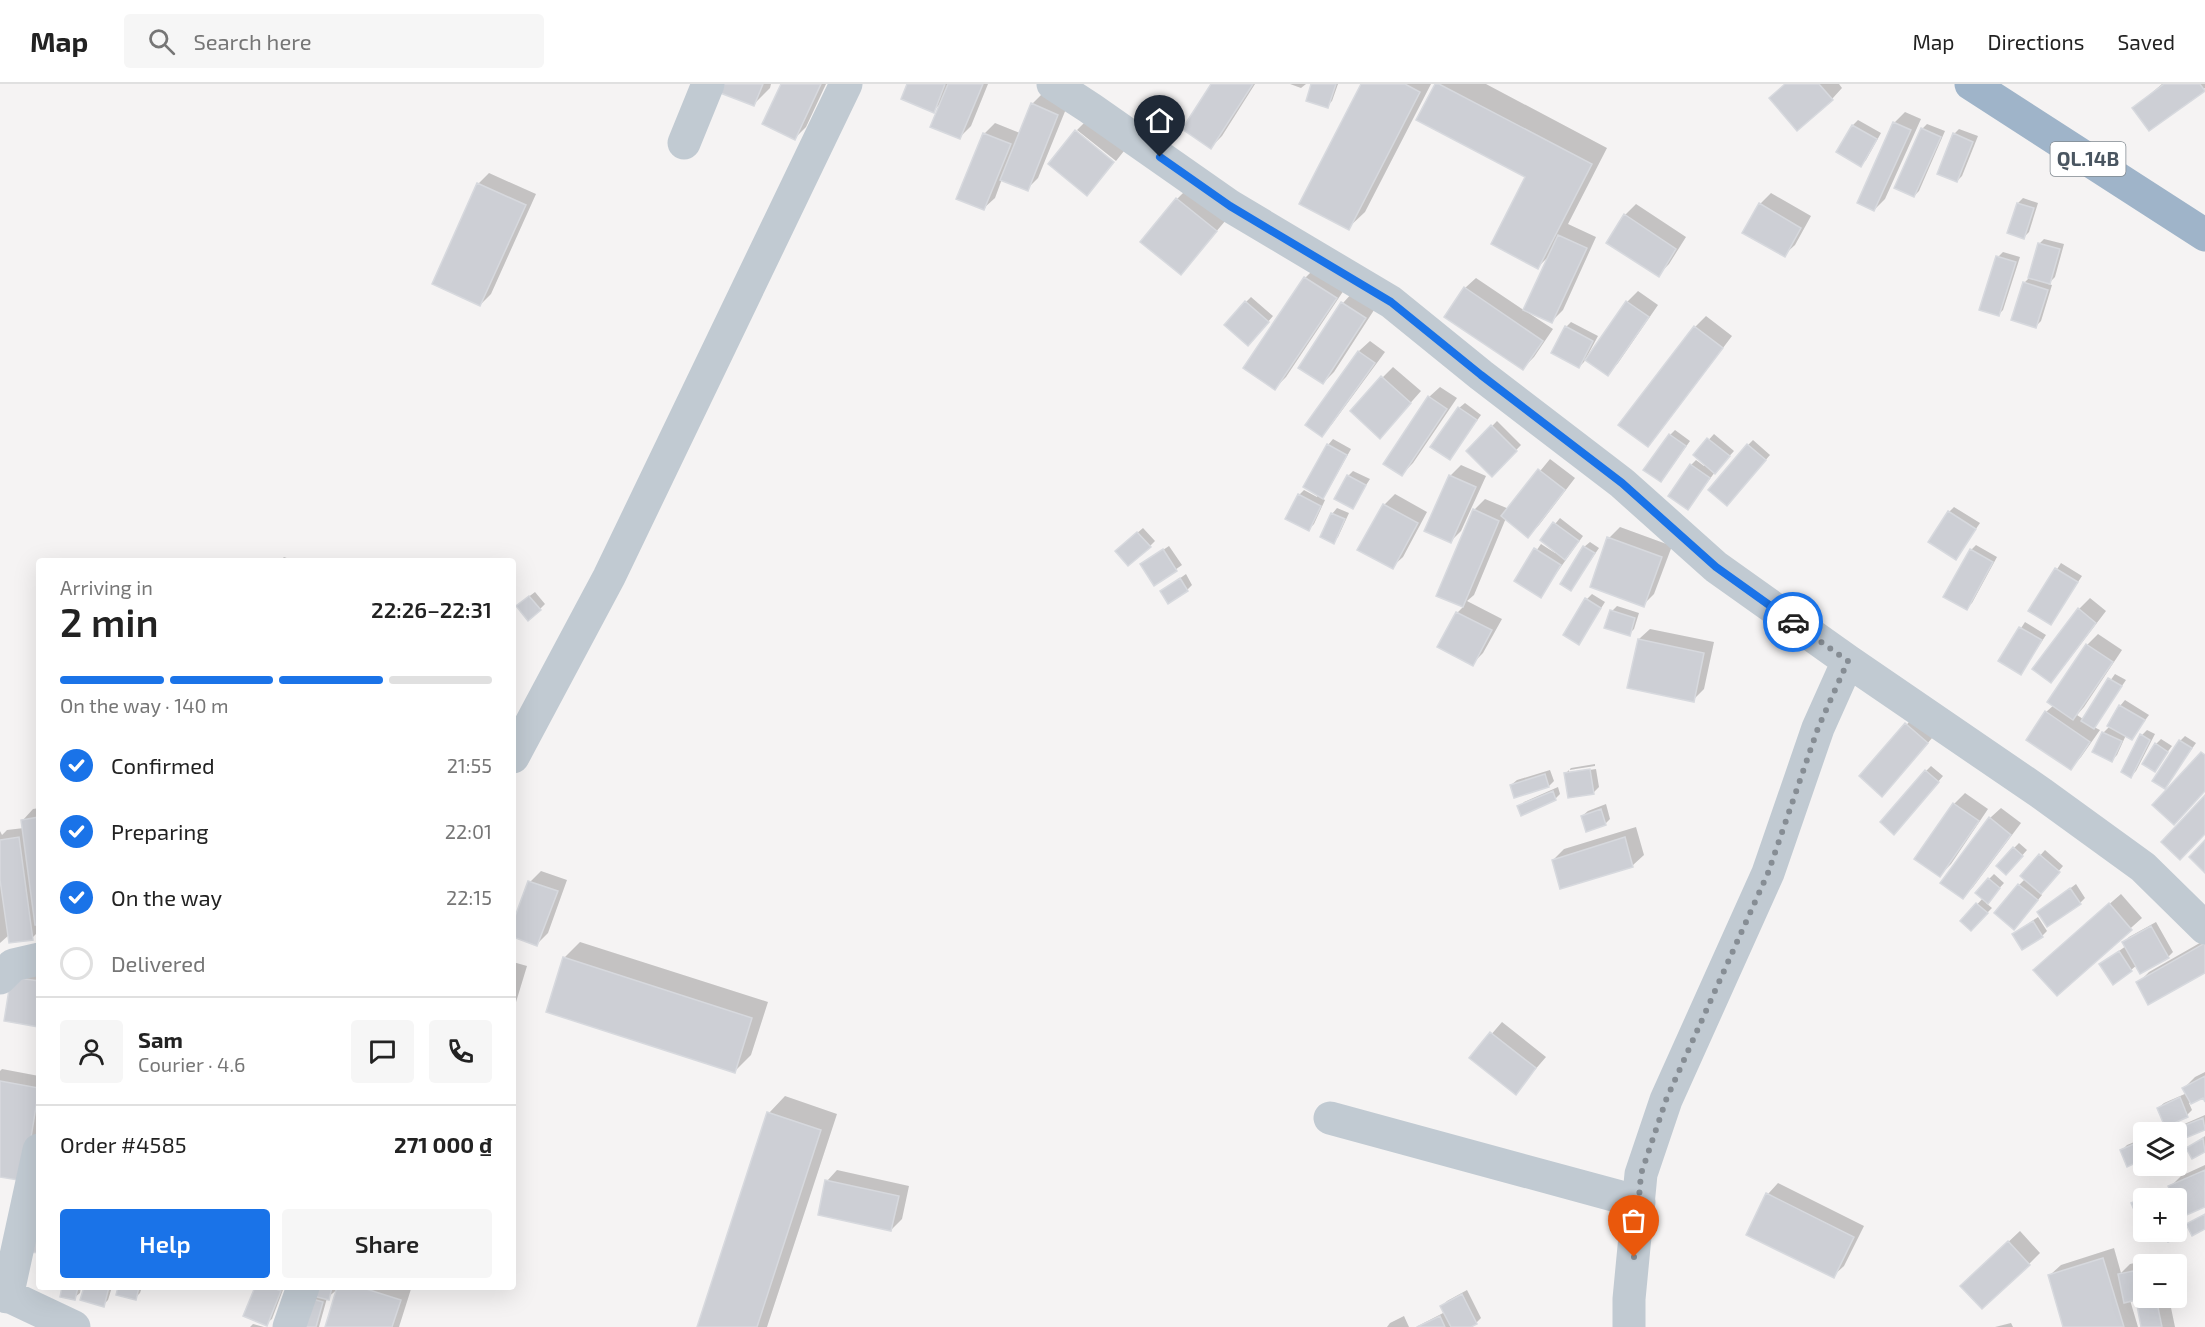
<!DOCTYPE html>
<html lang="en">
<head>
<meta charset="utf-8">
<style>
  :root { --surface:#fff; --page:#f6f6f6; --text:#222; --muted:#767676; --line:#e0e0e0; --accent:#1a73e8 }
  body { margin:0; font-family:"Exo 2",sans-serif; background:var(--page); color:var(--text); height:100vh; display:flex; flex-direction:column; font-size:22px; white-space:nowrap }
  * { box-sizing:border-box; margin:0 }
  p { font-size:20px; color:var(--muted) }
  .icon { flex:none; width:33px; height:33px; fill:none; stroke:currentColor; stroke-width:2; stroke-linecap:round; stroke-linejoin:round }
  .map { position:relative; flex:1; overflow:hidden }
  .details { position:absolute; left:36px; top:474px; width:480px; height:732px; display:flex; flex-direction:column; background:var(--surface); border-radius:6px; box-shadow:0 6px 24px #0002 }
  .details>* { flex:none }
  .tools { position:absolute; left:2133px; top:1038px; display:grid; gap:12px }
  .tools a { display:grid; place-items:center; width:54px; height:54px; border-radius:6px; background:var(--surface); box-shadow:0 6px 24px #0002; font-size:30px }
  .pin { position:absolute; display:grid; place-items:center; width:51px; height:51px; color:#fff; margin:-62px -26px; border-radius:50% 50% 50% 0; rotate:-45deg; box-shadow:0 0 6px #0007 }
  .pin .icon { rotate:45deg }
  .courier { position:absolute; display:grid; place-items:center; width:60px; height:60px; margin:-30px; border:4px solid #1a73e8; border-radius:50%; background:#fff; color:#222; box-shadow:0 2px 8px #0007 }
  .overview em { font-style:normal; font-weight:600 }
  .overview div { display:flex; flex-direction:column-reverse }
  .overview { display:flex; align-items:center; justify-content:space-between; height:102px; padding:0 24px }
  h1 { font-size:39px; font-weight:600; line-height:45px }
  .bar { display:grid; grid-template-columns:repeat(4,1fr); gap:9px 6px; align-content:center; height:72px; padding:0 24px }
  .bar i { height:8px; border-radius:4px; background:var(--line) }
  .bar .current { background:var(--accent) }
  .bar p { grid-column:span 4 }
  .line { display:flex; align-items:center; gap:15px; padding:0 24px; border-top:2px solid var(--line) }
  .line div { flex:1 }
  .round { display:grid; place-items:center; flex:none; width:63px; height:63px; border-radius:6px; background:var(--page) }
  ol { padding:0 24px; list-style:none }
  li { display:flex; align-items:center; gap:18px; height:66px }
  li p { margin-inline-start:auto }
  li .icon { padding:6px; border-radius:50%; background:var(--accent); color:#fff; stroke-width:4 }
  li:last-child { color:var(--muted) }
  li i { width:33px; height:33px; border:3px solid var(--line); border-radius:50% }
  .primary-button { display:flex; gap:12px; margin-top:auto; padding:12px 24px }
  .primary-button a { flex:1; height:69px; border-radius:6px; background:var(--accent); color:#fff; font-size:24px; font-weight:600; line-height:69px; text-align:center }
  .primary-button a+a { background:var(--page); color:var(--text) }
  header { display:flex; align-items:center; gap:36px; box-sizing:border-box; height:84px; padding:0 30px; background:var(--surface); border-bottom:2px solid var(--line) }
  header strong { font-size:28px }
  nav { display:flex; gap:33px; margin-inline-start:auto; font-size:21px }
  .search { width:420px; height:54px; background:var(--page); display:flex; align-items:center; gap:15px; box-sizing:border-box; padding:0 21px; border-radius:6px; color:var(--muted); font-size:22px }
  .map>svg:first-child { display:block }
</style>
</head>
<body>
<header>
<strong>Map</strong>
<div class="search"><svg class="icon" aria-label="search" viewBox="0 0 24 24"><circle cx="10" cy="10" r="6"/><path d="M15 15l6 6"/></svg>Search here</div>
<nav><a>Map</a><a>Directions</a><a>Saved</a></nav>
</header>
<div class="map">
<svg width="2205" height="1243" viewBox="0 0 2205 1243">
  <rect width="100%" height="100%" fill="#f5f3f3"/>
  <path fill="#0003" d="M714,0H771L770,4L753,21Z
    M783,0H826L806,43L795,54Z
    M909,0H988L971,42L960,53L942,18L933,27Z
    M1213,0H1255L1222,52L1211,63Z
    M1290,0H1306L1301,4Z
    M1313,0H1338L1332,17L1327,22Z
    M1363,0H1431L1365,128L1348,144Z
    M1436,0H1486L1607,64L1568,140L1596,153L1563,226L1552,237L1527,226V228L1553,245L1534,273L1523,284L1465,204L1476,194L1525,227L1550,171L1538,183L1527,93Z
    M1785,0H1839L1842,4L1832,15Z
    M2162,0H2205V4L2150,45L2134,24Z
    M1043,9L1068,20L1038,94L1027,105L1002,95L995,114L984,124V50L995,39L1020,49L1032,20Z
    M1905,28L1921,35L1885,115L1874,126L1894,39Z
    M1087,36L1124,67L1116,77L1077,46Z
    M1858,36L1881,49L1866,76L1861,81L1838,68L1853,41Z
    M1927,40L1945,47L1919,107L1914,112L1922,45Z
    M1959,45L1978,52L1962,92L1957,97L1954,50Z
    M489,89L536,110L491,210L480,221L478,100Z
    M1188,104L1226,136L1181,189L1177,115Z
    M1771,109L1811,132L1795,161L1784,171L1760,120Z
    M2023,114L2038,119L2029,148L2024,153L2018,119Z
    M1636,120L1686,153L1669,180L1658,191L1625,131Z
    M2044,155L2064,160L2055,193L2048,200L2052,201L2041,237L2036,242L2024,199L2029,194L2039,160Z
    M2003,168L2020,173L2003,226L1998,231V173Z
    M1316,183L1346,203L1286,293L1275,304L1245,284L1305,194Z
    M1638,207L1658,221L1618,279L1608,290L1587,276L1627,218Z
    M1353,208L1376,223L1334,288L1323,299L1343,219Z
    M1251,213L1273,232L1253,255L1246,218Z
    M1706,232L1732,252L1658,350L1647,361L1695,243Z
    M1571,238L1598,252L1584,278L1579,283L1553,269L1566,243Z
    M1370,257L1385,268L1332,340L1322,351L1307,340L1359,267Z
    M1393,283L1421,307L1390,342L1382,294Z
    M1440,303L1457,314L1413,379L1402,390L1429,313Z
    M1465,319L1481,331L1450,374L1459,324Z
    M1497,337L1521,361L1492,391L1468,367Z
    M1675,346L1690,357L1666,391L1670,351Z
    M1714,350L1734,367L1715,388L1692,419L1691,381L1696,376L1704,382L1706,380L1695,371Z
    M1333,355L1351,365L1327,408L1321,414L1325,416L1314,440L1309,445L1299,411L1304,406L1317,413L1318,410L1305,403L1328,361Z
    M1753,356L1770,371L1732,415L1748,361Z
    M1550,375L1575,394L1539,441L1528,452L1506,434L1474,511L1467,517L1502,535L1483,569L1472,580L1439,562L1457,529L1464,522L1438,511L1474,426L1485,415L1509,425Z
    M1461,381L1486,392L1461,447L1450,458V392Z
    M1353,387L1370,395L1352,423L1348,392Z
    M1395,410L1427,428L1403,473L1392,483L1384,421Z
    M1954,423L1980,439L1956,474L1949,428Z
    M1337,424L1349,429L1338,453L1333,458L1322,453L1332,430Z
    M1560,434L1583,452L1540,512L1516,496L1541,460L1555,469L1556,467L1542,456Z
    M1620,443L1672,462L1654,510L1643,521L1609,454Z
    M1143,444L1155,457L1150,462H1122Z
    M1590,458L1599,464L1571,505L1584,463Z
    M1976,461L1997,473L1972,519L1966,524L1971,466Z
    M1169,462L1182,481L1155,500L1142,480Z
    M284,473L295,477H280Z
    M2061,479L2082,492L2051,539L2030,527Z
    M1186,490L1192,501L1187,506L1162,507Z
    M535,508L545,520L540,525L523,517Z
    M1592,510L1605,518L1579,559L1587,515Z
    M2090,514L2106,527L2061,586L2050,597L2079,525Z
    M1617,522L1639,529L1634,545L1629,550L1612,527Z
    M2025,538L2046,551L2021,589L2000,577Z
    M1650,545L1714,558L1704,605L1693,616L1639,555Z
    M2098,550L2122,566L2084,623L2077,631L2083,635L2115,590L2126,596L2094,643L2100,646L2081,673L2071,684L2046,628L2054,621L2087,561Z
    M2125,616L2149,631L2132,654L2126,651L2117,671L2112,676L2094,667L2103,649L2110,642L2120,622Z
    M1917,629L1938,647L1893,700L1861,692Z
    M2147,646L2155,650L2136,687L2131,692L2142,651Z
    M2185,652L2196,659L2165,703L2180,657Z
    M2161,655L2172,662L2154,686L2156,660Z
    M1595,680V682L1569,686V689L1596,685L1599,703L1594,708L1566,689L1571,684Z
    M1931,682L1943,692L1899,744L1926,687Z
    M1550,686L1554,697L1549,702L1511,701L1517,696Z
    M1558,703L1560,710L1555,715L1519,723L1524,718Z
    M1965,709L1988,725L1951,780L1940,791L1954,720Z
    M1606,720L1610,735L1605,740L1582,732L1588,727Z
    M39,724V847L32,854L9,851L0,859V747L2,751L7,746L24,744L23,736L33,725Z
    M2001,724L2021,739L1973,803L1963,813L1990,734Z
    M1636,743L1644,771L1633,781L1561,803L1553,776L1564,765Z
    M2019,759L2027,766L2011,784L2014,764Z
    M2045,766L2063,782L2040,809L2042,811L2019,839V801L2025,795L2022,792Z
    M541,787L567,796L548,849L537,860L513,851V842L530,798Z
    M1994,790L2004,799L1986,819L1992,824L1971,845L1962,837L1983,814L1989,795Z
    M2076,800L2085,814L2080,819L2039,828Z
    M2121,810L2142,834L2057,910L2046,875Z
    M2038,833L2047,847L2042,852L2013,850Z
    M2156,838L2173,868L2168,873L2137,881L2131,886L2106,876L2126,862L2124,858L2129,853Z
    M2205,856V887L2138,899L2149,888Z
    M580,858L768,918L751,971L735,987L564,874Z
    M513,878L527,882L513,928Z
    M39,885V942L13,893Z
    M1502,938L1546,973L1515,1009L1471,974Z
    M2,985L39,992V1060L0,1091V987Z
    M2205,988V1015L2203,1012L2189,1019L2192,1026L2187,1031L2158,1024L2164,1019L2187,1009L2184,1004L2195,993Z
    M785,1012L837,1030L767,1243H698L769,1029Z
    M2205,1031V1044L2176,1056V1048H2166Z
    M2205,1052V1066L2193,1073L2188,1064Z
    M2144,1054V1074L2122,1066L2127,1061Z
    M2205,1081V1121L2181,1132L2186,1145L2181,1150L2169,1156L2165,1148H2176V1132L2182,1129L2170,1103L2181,1092Z
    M837,1086L909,1102L902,1135L891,1146L827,1097Z
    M1778,1099L1864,1142L1844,1182L1833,1192L1768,1110Z
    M2160,1104L2165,1114H2144L2133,1119L2138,1114Z
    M2020,1147L2040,1169L2029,1180L1973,1191Z
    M2114,1164L2121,1189L2130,1180L2173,1171L2175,1180H2144V1214H2169L2175,1243H2143L2137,1215L2130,1216L2138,1243H2065L2050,1191L2061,1181Z
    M64,1203H81L80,1209L74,1214Z
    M85,1203H112L108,1216L103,1221Z
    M120,1203H142L140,1209L135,1214Z
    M226,1203H242L238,1206Z
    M256,1203H284L272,1235L266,1240Z
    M313,1203H405L411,1205L399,1243H326L339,1204L327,1214L319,1243H299Z
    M1467,1206L1481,1234L1476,1239L1468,1243H1416L1445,1228L1442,1222L1447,1217Z
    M1404,1232L1409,1243H1387L1390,1239Z
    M2011,1239L2013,1243H1995Z
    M253,1240L264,1243H250Z"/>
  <path fill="#cdcfd5" stroke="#d7d9de" stroke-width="1.5" d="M713,0H763L754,22L710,5Z
    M781,0H821L795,56L762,40Z
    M907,0H945L934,29L901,15Z
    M948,0H983L960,55L930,43Z
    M1211,0H1253L1211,65L1182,45Z
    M1311,0H1336L1328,24L1306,17Z
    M1361,0H1405L1420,8L1349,146L1299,120Z
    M1435,0H1439L1592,80L1538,185L1491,160L1525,93L1416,36Z
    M1785,0H1819L1833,16L1797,47L1769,14Z
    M2164,0H2200L2205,7L2149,47L2132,24Z
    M1031,19L1058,31L1028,107L1000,96Z
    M1893,38L1911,46L1874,127L1857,119Z
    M1852,41L1877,55L1861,83L1836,68Z
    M1921,44L1941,53L1914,113L1894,104Z
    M1075,46L1114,78L1087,112L1048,80Z
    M983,49L1011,60L984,126L956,115Z
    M1953,49L1973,58L1957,98L1937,90Z
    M477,99L526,121L480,222L432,200Z
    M1176,114L1217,147L1181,191L1140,158Z
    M1759,119L1801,144L1785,173L1742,149Z
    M2017,119L2034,124L2024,155L2007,149Z
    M1624,130L1676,165L1659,193L1606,159Z
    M1558,151L1587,164L1552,239L1523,226Z
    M2038,159L2060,165L2050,200L2028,194Z
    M1996,172L2016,178L1999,232L1979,226Z
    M1304,193L1337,214L1275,306L1243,284Z
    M2023,198L2048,206L2036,244L2011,236Z
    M1464,203L1543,257L1523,286L1444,233Z
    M1245,217L1269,238L1248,262L1224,241Z
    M1626,217L1649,233L1608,292L1585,276Z
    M1341,218L1366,234L1323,300L1298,284Z
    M1565,242L1593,257L1579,284L1551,269Z
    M1694,242L1723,264L1648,363L1618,341Z
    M1358,267L1375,279L1322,353L1305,341Z
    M1381,292L1411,319L1380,355L1350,327Z
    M1428,312L1447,325L1402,392L1383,380Z
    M1458,323L1477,336L1450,376L1430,363Z
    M1491,341L1517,367L1492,393L1466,367Z
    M1669,350L1686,362L1661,398L1643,386Z
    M1707,354L1730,372L1715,390L1693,371Z
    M1327,360L1347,371L1323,415L1303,403Z
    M1747,360L1766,376L1727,422L1708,406Z
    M1690,380L1710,394L1688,426L1668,412Z
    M1538,385L1565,406L1528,454L1501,432Z
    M1347,391L1366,401L1353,425L1334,415Z
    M1449,391L1476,403L1451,459L1424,447Z
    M1298,410L1321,422L1309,447L1285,435Z
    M1383,420L1418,439L1393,485L1357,466Z
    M1473,425L1499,437L1463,523L1436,512Z
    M1948,427L1976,445L1956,476L1928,458Z
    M1331,429L1345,435L1334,460L1320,453Z
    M1553,438L1579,457L1565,476L1540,456Z
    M1137,448L1151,463L1128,482L1115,467Z
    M1607,453L1662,473L1644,523L1590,503Z
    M1583,462L1595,469L1571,507L1560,500Z
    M1534,464L1561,481L1541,514L1514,497Z
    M1163,465L1177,487L1154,502L1140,480Z
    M1970,465L1993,478L1967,526L1943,513Z
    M2055,484L2078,498L2051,541L2028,527Z
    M1180,494L1188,507L1168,520L1160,507Z
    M529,512L541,526L528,537L516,522Z
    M1585,514L1601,524L1579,561L1563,551Z
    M2078,524L2096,539L2051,599L2032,585Z
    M1610,526L1635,534L1630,552L1604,544Z
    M1456,528L1492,546L1473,582L1437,563Z
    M2019,543L2042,556L2021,591L1998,577Z
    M1638,555L1704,569L1694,618L1627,604Z
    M2086,560L2113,578L2073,636L2047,618Z
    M2108,594L2122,602L2094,645L2081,637Z
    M2119,621L2145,636L2132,656L2107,642Z
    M2045,627L2090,658L2071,686L2026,656Z
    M1905,639L1928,659L1882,713L1859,692Z
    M2102,648L2122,657L2112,678L2092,668Z
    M2140,650L2150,656L2131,694L2121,688Z
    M2179,656L2192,664L2165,705L2152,697Z
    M2155,659L2168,668L2155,688L2142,680Z
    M2201,668L2205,671V707L2174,741L2152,721Z
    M1590,685L1594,710L1568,714L1564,689Z
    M1925,686L1939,698L1894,751L1880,738Z
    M1545,690L1549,703L1514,714L1510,701Z
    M1553,707L1556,716L1521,732L1517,722Z
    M2205,711V750L2180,776L2161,758Z
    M1953,719L1979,737L1940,793L1914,775Z
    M1601,725L1606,741L1586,748L1581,732Z
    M39,733V841H35L21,736Z
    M1989,733L2011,751L1963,815L1940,799Z
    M19,753L33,856L9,859L0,796V756Z
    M1625,753L1633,783L1560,805L1552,776Z
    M2205,756V789L2189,773Z
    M2013,763L2023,772L2006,791L1996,782Z
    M2039,770L2060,788L2041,810L2020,792Z
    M1988,794L2000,804L1988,820L1975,809Z
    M528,797L558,807L537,862L513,853V838Z
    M2018,800L2038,816L2014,846L1994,829Z
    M2070,804L2081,820L2047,843L2037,828Z
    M1976,819L1988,829L1971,847L1960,837Z
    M2109,819L2132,846L2057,912L2033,886Z
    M2033,837L2043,853L2022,866L2012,850Z
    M2151,842L2169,874L2140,890L2122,858Z
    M2205,859V889L2148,921L2136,898Z
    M2119,867L2132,887L2113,901L2099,880Z
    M563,873L752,934L735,989L546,928Z
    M11,893L39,897V943L4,937Z
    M1490,948L1536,984L1516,1011L1469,974Z
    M2205,992V1018L2203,1014L2191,1020L2182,1004Z
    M0,997L39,1004L24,1097L0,1093Z
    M2180,1013L2188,1033L2165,1043L2157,1024Z
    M767,1028L821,1046L757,1243H697Z
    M2203,1034L2205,1046L2176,1058V1048H2168Z
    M2203,1054L2205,1068L2192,1075L2186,1064Z
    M2141,1057L2144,1063V1075L2127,1083L2120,1066Z
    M2205,1086V1123L2182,1133L2176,1120V1114H2174L2168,1102Z
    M825,1096L899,1112L891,1147L818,1131Z
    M1766,1109L1854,1153L1834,1194L1746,1151Z
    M2155,1109L2158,1114H2144V1138L2140,1140L2131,1119Z
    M39,1125V1169L30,1168Z
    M2205,1130V1145L2192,1152L2186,1140Z
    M2176,1139L2182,1151L2168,1158L2163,1148H2176Z
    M2008,1157L2030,1181L1982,1225L1960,1202Z
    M2103,1174L2124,1243H2063L2048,1191Z
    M2144,1185V1214H2162H2156L2162,1243H2141L2136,1216L2124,1219L2118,1190Z
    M62,1203H78L75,1216L60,1213Z
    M84,1203H109L104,1223L80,1216Z
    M118,1203H139L136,1216L116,1211Z
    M255,1203H271L281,1207L267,1242L243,1232Z
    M311,1203H332L329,1216L309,1211Z
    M337,1203H360L401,1216L392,1243H325Z
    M1462,1210L1477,1240L1471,1243H1451L1440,1222Z
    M306,1213L323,1218L316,1243H298Z
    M1440,1232L1445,1243H1417Z"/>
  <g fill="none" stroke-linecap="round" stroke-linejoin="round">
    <path stroke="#c1cad2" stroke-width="33" d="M1053,0L1090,24L1230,122L1391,218L1481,291L1622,399L1716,483L1848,577L2041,709L2143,783L2205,844
      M684,59L708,0
      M513,673L609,493L846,0
      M0,894L13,881L39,875
      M1330,1034L1639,1118
      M0,1208L74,1243
      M7,1213L39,1066
      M289,1243L303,1203
      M1629,1243V1215L1641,1090L1666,1016L1768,789L1818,644L1848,577"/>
    <path stroke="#9fb4c9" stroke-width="33" d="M1971,0L2205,151"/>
  </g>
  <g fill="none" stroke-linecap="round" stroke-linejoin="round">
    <path stroke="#868d94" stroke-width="6" stroke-dasharray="0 10.8" d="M1634,1173L1641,1090L1666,1016L1768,789L1818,644L1848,577L1793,538"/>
    <path stroke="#1a73e8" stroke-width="8" d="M1160,73L1230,122L1391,218L1481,291L1622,399L1716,483L1793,538"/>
  </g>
  <g text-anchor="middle" stroke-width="4.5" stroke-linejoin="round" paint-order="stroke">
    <rect fill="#fff" stroke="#808990" stroke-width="1.5" x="2050.5" y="58" width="75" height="34" rx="4.5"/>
    <g font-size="20" font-weight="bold" fill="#4a5661">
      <text x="2088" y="82">QL.14B</text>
    </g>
  </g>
</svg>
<div class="tools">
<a><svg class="icon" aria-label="layers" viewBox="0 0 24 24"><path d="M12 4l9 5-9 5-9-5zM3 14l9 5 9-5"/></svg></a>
<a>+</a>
<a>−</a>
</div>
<div class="pin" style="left:1634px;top:1173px;background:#ea580c"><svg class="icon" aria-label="bag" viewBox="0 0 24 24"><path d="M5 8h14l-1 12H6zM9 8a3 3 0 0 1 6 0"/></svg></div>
<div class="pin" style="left:1160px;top:73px;background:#1f2937"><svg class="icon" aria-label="home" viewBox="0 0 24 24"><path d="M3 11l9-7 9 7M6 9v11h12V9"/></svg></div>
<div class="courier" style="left:1793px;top:538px"><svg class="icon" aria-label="car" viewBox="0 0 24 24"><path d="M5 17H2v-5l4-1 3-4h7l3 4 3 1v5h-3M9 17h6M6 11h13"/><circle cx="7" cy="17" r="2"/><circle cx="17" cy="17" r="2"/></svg></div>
<section class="details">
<div class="overview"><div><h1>2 min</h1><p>Arriving in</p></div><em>22:26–22:31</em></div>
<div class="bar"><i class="current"></i><i class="current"></i><i class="current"></i><i></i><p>On the way · 140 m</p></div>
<ol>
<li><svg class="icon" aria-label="check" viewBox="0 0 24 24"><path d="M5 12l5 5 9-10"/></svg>Confirmed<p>21:55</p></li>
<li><svg class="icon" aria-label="check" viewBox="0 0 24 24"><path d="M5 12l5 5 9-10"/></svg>Preparing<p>22:01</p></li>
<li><svg class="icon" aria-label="check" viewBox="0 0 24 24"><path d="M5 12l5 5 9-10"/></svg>On the way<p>22:15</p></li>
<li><i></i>Delivered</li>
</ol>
<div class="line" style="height:108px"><a class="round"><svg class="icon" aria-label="person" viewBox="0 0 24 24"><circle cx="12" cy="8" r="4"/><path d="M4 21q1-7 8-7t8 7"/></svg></a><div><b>Sam</b><p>Courier · 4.6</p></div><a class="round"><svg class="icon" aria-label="chat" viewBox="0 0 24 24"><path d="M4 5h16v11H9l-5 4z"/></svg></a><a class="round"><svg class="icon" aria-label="phone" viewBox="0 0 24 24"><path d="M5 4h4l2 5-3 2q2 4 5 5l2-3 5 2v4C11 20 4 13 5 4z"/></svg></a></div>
<div class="line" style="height:78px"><div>Order #4585</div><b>271 000 ₫</b></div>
<div class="primary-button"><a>Help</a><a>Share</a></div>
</section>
</div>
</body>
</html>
